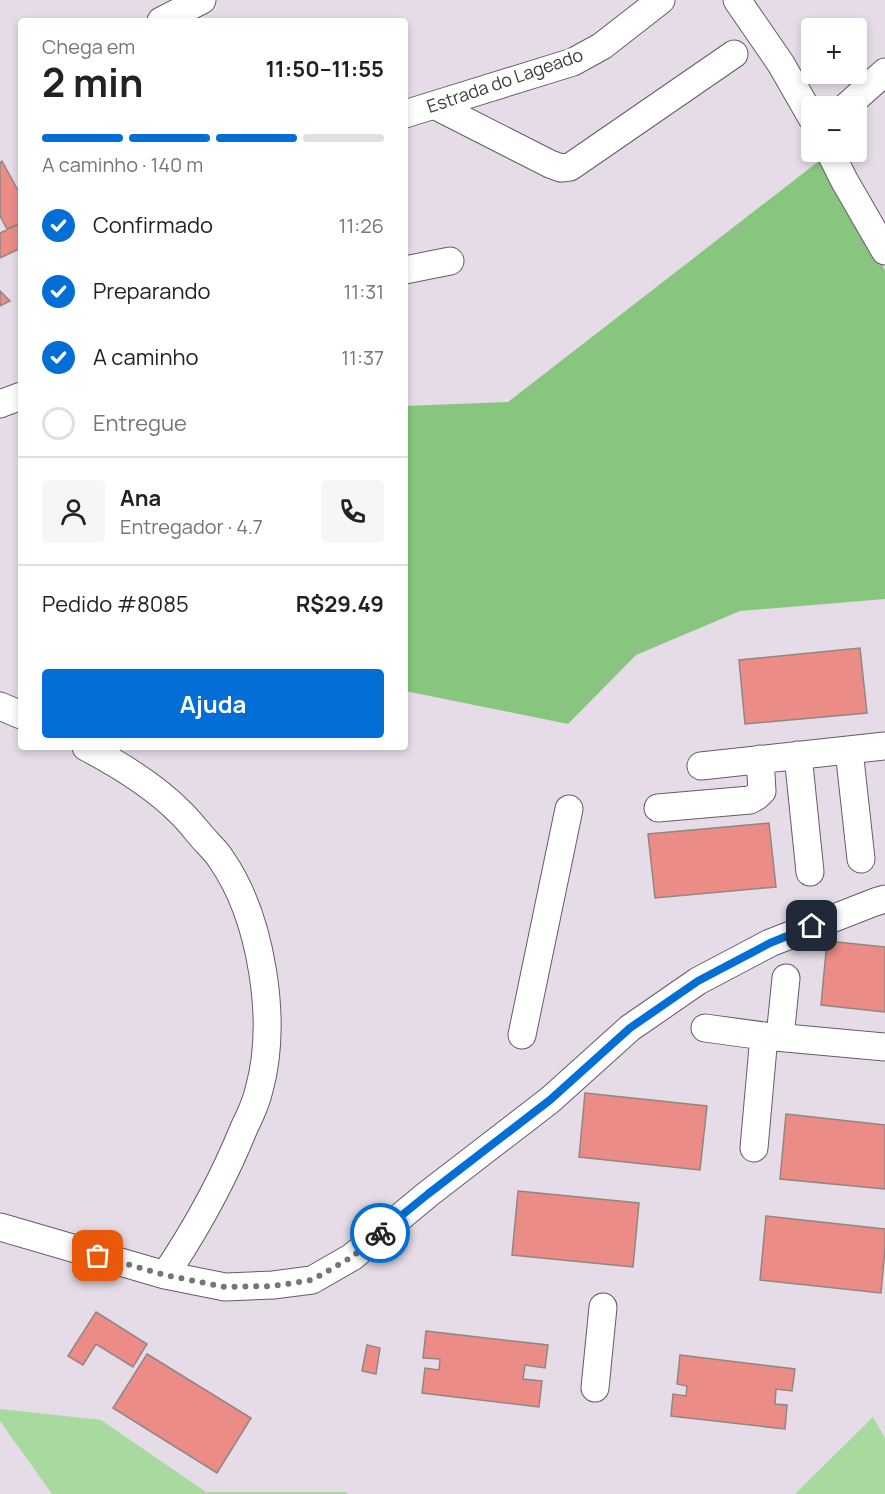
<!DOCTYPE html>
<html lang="pt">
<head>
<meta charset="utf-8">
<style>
  :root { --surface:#fff; --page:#f6f6f6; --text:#222; --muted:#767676; --line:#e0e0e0; --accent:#026ed6 }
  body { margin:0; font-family:Manrope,sans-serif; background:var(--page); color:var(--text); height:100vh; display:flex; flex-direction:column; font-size:22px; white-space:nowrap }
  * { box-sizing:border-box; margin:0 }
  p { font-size:20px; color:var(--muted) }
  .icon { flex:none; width:33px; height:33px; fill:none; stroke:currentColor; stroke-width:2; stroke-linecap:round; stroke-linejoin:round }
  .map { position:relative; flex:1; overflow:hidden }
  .sheet { position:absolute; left:18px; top:18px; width:390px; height:732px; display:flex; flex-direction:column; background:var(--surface); border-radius:6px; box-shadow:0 3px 9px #0003 }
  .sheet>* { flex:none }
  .fabs { position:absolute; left:801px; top:18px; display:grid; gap:12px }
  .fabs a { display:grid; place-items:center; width:66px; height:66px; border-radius:6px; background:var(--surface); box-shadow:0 3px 9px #0003; font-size:30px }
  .pin { position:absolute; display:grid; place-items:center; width:51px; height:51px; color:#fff; margin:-26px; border-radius:12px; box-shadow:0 3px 9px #0006 }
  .courier { position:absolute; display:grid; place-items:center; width:60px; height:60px; margin:-30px; border:4px solid #026ed6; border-radius:50%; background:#fff; color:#222; box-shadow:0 2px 8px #0007 }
  .head em { font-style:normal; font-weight:700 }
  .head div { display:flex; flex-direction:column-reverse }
  .head { display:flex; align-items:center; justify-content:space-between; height:102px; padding:0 24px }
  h1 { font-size:39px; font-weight:700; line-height:45px }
  .bar { display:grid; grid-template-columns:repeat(4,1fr); gap:9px 6px; align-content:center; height:72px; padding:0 24px }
  .bar i { height:8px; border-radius:4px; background:var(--line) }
  .bar .selected { background:var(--accent) }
  .bar p { grid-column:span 4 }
  .line { display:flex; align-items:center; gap:15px; padding:0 24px; border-top:2px solid var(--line) }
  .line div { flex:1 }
  .round { display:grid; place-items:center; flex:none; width:63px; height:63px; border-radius:6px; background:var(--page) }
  ol { padding:0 24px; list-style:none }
  li { display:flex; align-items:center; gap:18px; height:66px }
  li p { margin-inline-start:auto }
  li .icon { padding:6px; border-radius:50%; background:var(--accent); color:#fff; stroke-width:4 }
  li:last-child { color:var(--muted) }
  li i { width:33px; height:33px; border:3px solid var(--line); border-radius:50% }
  .action { display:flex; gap:12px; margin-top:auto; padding:12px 24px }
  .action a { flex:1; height:69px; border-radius:6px; background:var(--accent); color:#fff; font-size:24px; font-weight:700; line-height:69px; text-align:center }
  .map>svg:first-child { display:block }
</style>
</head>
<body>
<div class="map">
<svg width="885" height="1494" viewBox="0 0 885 1494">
  <rect width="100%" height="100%" fill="#e5dce7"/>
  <path fill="#a8d99f" d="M0,1409L101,1420L206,1492H346L348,1494H52L0,1421Z
    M873,1417L885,1438V1494H795Z"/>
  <path fill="#88c57e" d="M819,161L885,270V599L740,611L636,655L568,724L405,691V406L508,402Z"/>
  <path fill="#eb8c87" stroke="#938584" stroke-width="1.5" d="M2,161L21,196V223L7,229L0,216V163Z
    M21,223V248L0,258V233Z
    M0,291L10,301L0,306Z
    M860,648L867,713L745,724L739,660Z
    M769,823L776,887L655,898L648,834Z
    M827,941L885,947V1012L821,1005Z
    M585,1093L707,1106L700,1170L579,1157Z
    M786,1114L885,1125V1189L780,1179Z
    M518,1191L639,1203L633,1267L512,1255Z
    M766,1216L885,1229V1248L881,1293L760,1280Z
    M96,1312L147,1344L133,1367L96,1344L83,1365L68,1356Z
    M426,1331L548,1345L545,1368L525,1365L523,1379L542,1381L539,1407L422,1393L425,1368L439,1370L440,1359L423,1358Z
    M367,1345L380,1348L376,1374L362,1371Z
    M147,1354L251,1418L217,1473L113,1408Z
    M680,1355L795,1369L792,1391L776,1389L775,1404L787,1405L785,1429L671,1416L673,1394L686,1396L687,1386L677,1384Z"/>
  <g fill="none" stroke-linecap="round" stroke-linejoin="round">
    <g stroke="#645c66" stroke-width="29">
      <path id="minor" d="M737,0L781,64L812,118
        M161,21L202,0
        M434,105L550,164L561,168L570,167L734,54
        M847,106L885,72
        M405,114L573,62L602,46L661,0
        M830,152L844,180L885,251
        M405,270L450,261
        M0,404L21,396
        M0,706L21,715
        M86,747C120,765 155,786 182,814C190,822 196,830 203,838C209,845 216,851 221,859C262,918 278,1021 259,1090C256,1103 250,1116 244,1128C223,1180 196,1229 165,1275
        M849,750L861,859
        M798,755L810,872
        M701,766L885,746
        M658,808L750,800L757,796L762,791L760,759
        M705,1028L764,1036L885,1047
        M522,1035L569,809
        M780,1037L786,978
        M754,1148L764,1036
        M0,1227L165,1275L225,1287L273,1285L312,1280L352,1257L428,1194L550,1100L630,1028L698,981L770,943L875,902L885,899
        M595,1388L603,1307"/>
    </g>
    <use href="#minor" stroke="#fff" stroke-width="27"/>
  </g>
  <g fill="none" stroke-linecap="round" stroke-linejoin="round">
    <path stroke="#78737a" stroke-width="6" stroke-dasharray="0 10.8" d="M98,1256L165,1275L225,1287L273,1286L312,1280L352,1257L380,1233"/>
    <path stroke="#026ed6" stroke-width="8" d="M380,1233L428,1194L550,1100L630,1028L698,981L770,943L812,926"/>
  </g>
  <g text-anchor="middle" stroke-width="6" stroke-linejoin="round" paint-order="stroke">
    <g font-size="18" fill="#3e3b3f" stroke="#fff">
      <text transform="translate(505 81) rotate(-19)" y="6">Estrada do Lageado</text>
    </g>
  </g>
</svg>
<div class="fabs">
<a>+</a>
<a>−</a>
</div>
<div class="pin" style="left:98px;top:1256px;background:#ea580c"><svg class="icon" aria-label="bag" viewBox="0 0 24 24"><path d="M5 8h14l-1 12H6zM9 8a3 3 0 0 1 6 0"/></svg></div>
<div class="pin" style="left:812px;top:926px;background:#1f2937"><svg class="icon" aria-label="home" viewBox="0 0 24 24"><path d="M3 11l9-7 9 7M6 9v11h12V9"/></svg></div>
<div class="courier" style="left:380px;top:1233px"><svg class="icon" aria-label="bike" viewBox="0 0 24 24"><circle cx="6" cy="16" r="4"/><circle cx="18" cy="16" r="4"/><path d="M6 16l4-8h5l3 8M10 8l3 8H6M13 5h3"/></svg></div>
<section class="sheet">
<div class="head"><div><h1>2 min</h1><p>Chega em</p></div><em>11:50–11:55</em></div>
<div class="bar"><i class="selected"></i><i class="selected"></i><i class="selected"></i><i></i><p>A caminho · 140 m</p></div>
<ol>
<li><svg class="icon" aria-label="check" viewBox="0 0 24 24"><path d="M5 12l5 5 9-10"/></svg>Confirmado<p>11:26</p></li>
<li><svg class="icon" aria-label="check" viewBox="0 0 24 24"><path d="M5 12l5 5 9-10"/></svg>Preparando<p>11:31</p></li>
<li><svg class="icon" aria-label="check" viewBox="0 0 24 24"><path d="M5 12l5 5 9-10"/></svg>A caminho<p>11:37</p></li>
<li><i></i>Entregue</li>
</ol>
<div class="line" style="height:108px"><a class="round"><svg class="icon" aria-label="person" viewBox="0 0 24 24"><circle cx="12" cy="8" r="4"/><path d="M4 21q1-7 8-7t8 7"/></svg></a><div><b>Ana</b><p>Entregador · 4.7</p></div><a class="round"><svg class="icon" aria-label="phone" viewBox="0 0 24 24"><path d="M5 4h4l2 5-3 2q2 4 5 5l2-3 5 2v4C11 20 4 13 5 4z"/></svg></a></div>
<div class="line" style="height:78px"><div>Pedido #8085</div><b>R$29.49</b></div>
<div class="action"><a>Ajuda</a></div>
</section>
</div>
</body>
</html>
